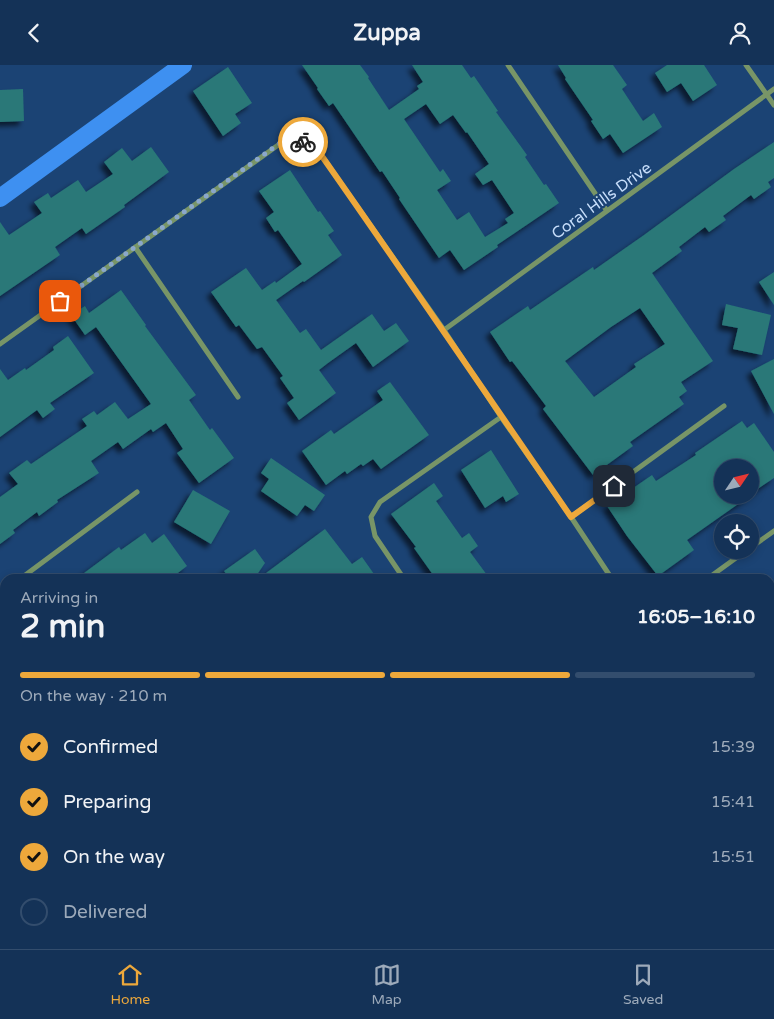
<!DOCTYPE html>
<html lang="en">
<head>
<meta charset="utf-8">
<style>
  :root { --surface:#143257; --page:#213e61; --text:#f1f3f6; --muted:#9daaba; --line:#334d6d; --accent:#eda83b }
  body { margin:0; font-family:"Varela Round",sans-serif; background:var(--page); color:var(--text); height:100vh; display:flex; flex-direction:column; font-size:19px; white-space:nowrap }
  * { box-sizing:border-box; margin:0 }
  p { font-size:16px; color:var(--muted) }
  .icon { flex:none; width:28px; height:28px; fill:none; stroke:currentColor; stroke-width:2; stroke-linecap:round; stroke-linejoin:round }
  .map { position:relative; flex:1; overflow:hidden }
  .drawer { position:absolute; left:0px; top:509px; width:775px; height:376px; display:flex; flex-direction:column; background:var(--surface); border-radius:15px 15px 0 0; box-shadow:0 2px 8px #0003,0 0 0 1px var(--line) }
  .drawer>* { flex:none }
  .needle { width:32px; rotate:55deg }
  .controls { position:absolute; left:714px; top:394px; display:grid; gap:10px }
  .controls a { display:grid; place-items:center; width:45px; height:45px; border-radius:50%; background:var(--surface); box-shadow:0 2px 8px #0003,0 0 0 1px var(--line); font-size:25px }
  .pin { position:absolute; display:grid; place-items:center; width:42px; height:42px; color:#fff; margin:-21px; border-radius:10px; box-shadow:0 2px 8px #0006 }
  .courier { position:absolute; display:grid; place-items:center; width:50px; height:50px; margin:-25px; border:4px solid #eda83b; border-radius:50%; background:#fff; color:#222; box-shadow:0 1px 6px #0007 }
  .summary em { font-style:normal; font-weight:700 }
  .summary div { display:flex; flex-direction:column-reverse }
  .summary { display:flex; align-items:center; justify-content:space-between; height:85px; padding:0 20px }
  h1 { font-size:32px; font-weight:700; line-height:38px }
  .bar { display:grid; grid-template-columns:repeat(4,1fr); gap:8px 5px; align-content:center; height:60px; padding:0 20px }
  .bar i { height:6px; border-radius:4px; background:var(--line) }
  .bar .on { background:var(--accent) }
  .bar p { grid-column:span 4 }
  ol { padding:0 20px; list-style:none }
  li { display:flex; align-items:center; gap:15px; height:55px }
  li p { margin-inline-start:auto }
  li .icon { padding:5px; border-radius:50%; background:var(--accent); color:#111; stroke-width:4 }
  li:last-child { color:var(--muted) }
  li i { width:28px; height:28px; border:2px solid var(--line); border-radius:50% }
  header { display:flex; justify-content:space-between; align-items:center; height:65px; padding:0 20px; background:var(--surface); font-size:22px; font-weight:700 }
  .tabs { display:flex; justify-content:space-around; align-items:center; height:70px; border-top:1px solid var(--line); background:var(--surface); font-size:14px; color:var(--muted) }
  .tabs a { display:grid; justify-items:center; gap:2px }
  .tabs .on { color:var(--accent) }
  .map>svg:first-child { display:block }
</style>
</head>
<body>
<header><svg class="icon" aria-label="back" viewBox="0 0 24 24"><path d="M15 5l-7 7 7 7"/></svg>Zuppa<svg class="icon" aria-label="person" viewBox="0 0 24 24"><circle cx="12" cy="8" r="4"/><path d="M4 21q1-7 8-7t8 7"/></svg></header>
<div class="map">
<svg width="774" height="884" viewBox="0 0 774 884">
  <defs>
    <filter id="shadow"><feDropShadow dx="-4.5" dy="4.5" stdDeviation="2.5" flood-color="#0009"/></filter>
  </defs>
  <rect width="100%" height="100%" fill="#1b4374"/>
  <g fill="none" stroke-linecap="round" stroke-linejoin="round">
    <path stroke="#3e90f1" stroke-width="18" d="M0,133L183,0"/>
  </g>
  <path fill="#297878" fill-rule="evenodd" filter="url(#shadow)" d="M302,0H360L369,12L368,13L389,45L419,24L417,21L423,17L412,0H462L471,13L474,11L498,46L496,47L527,90L525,92L544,120L546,119L559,138L497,180L498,182L464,205L450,185L439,193L399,134L400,133L382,106L380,107L333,38L329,41L317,24L318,23ZM426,39L440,59L453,50L466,68L467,67L489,99L475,109L483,120L492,115L514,148L505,154L508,158L485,172L469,147L457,155L437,125L451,116L443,104L440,107L404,54Z
    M558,0H613L627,20L622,24L643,56L654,48L662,62L623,88L610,69L603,74L591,56L593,55L565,14L566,13Z
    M667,0H704L717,20L693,36L681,18L667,27L655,8Z
    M228,2L252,38L235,49L241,58L223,71L193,26Z
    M23,24L24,56L0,57V25Z
    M774,77V113L768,117L771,122L754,134L751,130L723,151L726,155L709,167L705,162L679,182L682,186L652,208L713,296L681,317L687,326L679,332L684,339L630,377L633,381L593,410L543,344L546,341L512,296L510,297L490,267L528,241L530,245L593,202L594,205L644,170L734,104ZM640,243L665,279L634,299L636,302L594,332L565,296L611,262Z
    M151,82L169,107L124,140L125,142L86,169L82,163L55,182L60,190L0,231V157L9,170L42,148L34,137L48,128L51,133L78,115L86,127L113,109L104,97L122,83L132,96Z
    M290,105L318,147L320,146L334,166L328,170L342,190L304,217L303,216L276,235L300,268L306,264L321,285L372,249L384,266L396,258L409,276L373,302L356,278L328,298L319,305L336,328L299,355L287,338L294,333L280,313L283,311L262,282L257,284L239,260L236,262L211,227L246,203L262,225L275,216L276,218L302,199L278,165L275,167L266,153L274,147L259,126Z
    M774,207V240L759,217Z
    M121,225L146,260L145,261L196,330L189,335L210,365L212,363L234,393L199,418L177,388L183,384L166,358L153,367L151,364L123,384L118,377L91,396L99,408L57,435L58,437L39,451L37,447L13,465L15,468L0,479V432L18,419L9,408L27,395L31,399L87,361L82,354L94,346L97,350L115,337L128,354L151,339L96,262L85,270L71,250L85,241L89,248Z
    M726,239L771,250L762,290L733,284L738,263L722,260Z
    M68,271L94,308L50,338L55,344L43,353L37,345L0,372V304L8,315L25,303L26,305L54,285L53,282Z
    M774,294V349L751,306Z
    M390,317L429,370L381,404L373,394L363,401L361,399L347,409L345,406L326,420L302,386L331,365L334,369L383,335L377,326Z
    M742,356L747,363L754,358L774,387V413L750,429V402H722V430H751L687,475L694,485L658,511L627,471L607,441L652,410L656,416L696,390L695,388Z
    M491,385L519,429L506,437L503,431L485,443L461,405Z
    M271,393L325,430L314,446L305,440L297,451L261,426L269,414L261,408Z
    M434,418L443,431L436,436L462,473L469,468L478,481L470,487L490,514H436L414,483L416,482L391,449Z
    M193,425L230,446L211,479L174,457Z
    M325,464L352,499L362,492L374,509L367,514H258Z
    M145,468L152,478L164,469L187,501L170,514H76L119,482L121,485Z
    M255,484L265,498L254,514H230L224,506Z"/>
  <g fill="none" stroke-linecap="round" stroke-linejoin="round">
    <path stroke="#789567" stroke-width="5" d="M508,0L607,146
      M746,0L774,40
      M135,182L238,332
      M444,265L774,24
      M0,279L281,78L301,75L319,87L444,265L501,352L571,452L612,514
      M571,452L724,341
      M750,483L774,466
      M20,514L137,427
      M404,514L375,471L371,452L380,437L501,352
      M707,514L747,485
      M0,528L5,525
      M770,747L774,753
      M0,771L5,770
      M190,884L195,880
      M584,884L590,880"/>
  </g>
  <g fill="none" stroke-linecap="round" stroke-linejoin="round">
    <path stroke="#8aa7cb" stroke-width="5" stroke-dasharray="0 9" d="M60,236L280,78L301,75L303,77"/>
    <path stroke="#eda83b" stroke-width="6" d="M303,77L319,87C404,208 487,330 571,452L614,421"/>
  </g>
  <g text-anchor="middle" stroke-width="4.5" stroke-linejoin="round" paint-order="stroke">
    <g font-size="16" fill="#c6ddfa" stroke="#1b4374">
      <text transform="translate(601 135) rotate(-36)" y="6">Coral Hills Drive</text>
    </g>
  </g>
</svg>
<div class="controls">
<a><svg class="needle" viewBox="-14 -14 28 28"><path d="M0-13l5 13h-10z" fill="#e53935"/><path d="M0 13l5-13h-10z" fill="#9daaba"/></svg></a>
<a><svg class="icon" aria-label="locate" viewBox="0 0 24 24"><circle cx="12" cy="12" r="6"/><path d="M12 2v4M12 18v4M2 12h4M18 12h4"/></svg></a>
</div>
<div class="pin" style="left:60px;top:236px;background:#ea580c"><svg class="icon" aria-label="bag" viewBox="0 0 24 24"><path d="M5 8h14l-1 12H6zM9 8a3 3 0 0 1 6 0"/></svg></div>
<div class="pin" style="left:614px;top:421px;background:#1f2937"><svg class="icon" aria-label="home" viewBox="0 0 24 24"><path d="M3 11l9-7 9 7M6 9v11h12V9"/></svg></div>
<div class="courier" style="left:303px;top:77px"><svg class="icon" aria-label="bike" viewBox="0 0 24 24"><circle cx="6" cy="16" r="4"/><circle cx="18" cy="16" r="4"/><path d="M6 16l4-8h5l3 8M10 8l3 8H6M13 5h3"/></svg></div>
<section class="drawer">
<div class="summary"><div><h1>2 min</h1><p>Arriving in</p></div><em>16:05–16:10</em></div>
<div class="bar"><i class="on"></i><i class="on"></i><i class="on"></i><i></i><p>On the way · 210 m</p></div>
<ol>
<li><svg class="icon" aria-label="check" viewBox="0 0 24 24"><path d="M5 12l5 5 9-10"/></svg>Confirmed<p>15:39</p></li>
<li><svg class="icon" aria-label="check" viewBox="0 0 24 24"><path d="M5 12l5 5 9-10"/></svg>Preparing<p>15:41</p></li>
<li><svg class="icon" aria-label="check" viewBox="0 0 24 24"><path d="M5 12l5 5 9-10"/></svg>On the way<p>15:51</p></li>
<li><i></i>Delivered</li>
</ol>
</section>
</div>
<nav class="tabs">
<a class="on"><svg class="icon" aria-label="home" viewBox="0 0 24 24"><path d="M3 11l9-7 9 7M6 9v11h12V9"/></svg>Home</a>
<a><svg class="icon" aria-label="map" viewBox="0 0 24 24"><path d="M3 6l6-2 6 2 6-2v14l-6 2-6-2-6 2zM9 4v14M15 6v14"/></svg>Map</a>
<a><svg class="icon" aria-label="saved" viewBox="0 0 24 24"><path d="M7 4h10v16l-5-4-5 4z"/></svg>Saved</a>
</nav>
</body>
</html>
